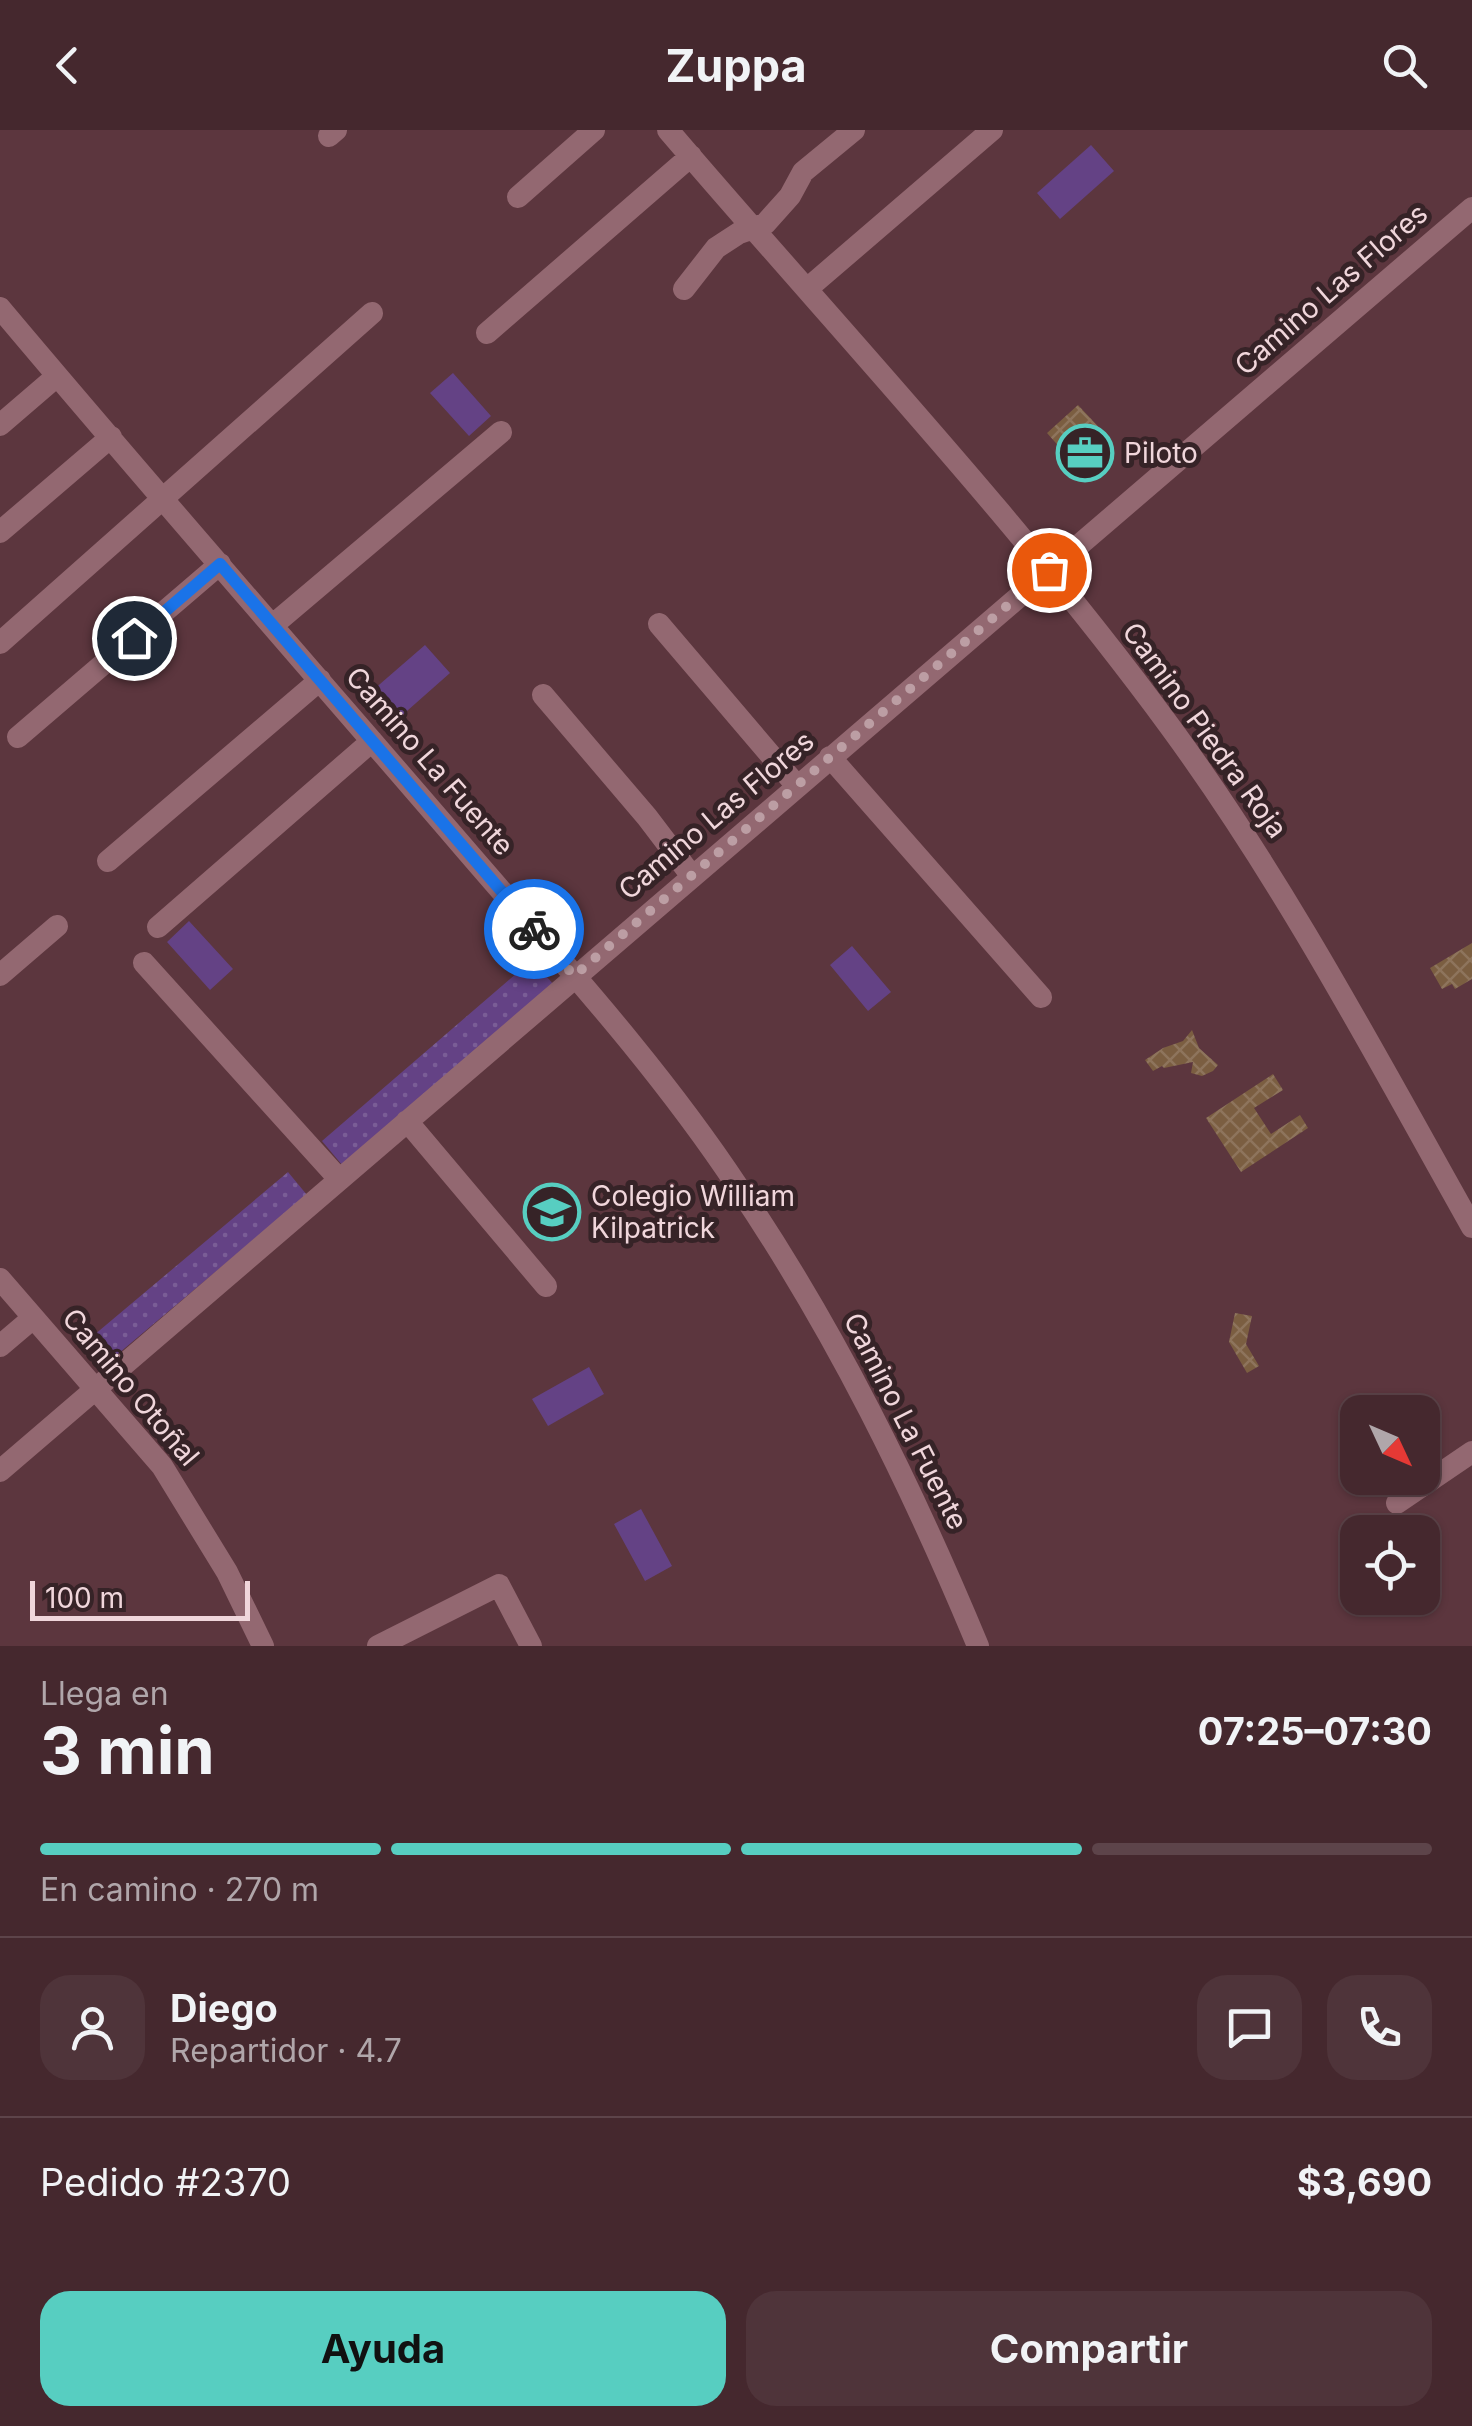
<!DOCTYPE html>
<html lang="es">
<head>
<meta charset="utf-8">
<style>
  :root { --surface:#45282e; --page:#4f343a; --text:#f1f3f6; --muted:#b0a6aa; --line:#5d444a; --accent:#57cec1 }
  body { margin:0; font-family:Inter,sans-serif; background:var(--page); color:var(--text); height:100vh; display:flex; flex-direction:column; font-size:38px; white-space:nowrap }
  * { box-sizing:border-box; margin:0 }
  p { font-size:32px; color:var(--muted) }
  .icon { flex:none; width:55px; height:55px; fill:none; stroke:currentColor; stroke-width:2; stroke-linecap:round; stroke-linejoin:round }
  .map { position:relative; height:1516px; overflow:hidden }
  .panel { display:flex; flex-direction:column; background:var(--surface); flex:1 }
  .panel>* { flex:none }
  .needle { width:65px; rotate:134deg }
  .tools { position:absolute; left:1340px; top:1265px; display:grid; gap:20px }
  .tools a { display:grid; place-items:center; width:100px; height:100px; border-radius:20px; background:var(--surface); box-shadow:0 2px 8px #0004,0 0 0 2px var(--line); font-size:50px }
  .scale { position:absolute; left:30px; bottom:25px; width:220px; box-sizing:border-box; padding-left:10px; border:5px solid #f0d6db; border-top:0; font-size:28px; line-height:35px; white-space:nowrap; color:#f0d6db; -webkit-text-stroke:8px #362327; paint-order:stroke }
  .pin { position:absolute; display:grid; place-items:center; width:85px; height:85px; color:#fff; margin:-42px; border:5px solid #fff; border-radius:50%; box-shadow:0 2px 10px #0007 }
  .courier { position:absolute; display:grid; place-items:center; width:100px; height:100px; margin:-50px; border:8px solid #1a73e8; border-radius:50%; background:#fff; color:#222; box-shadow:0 2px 12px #0007 }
  .head em { font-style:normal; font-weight:700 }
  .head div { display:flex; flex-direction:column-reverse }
  .head { display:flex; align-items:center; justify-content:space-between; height:170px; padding:0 40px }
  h1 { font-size:65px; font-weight:700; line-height:75px }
  .bar { display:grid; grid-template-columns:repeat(4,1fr); gap:15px 10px; align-content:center; height:120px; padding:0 40px }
  .bar i { height:12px; border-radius:8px; background:var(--line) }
  .bar .current { background:var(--accent) }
  .bar p { grid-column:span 4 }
  .line { display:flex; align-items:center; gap:25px; padding:0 40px; border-top:2px solid var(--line) }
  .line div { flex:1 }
  .round { display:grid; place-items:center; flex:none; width:105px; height:105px; border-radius:30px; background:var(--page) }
  .button { display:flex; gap:20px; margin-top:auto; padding:20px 40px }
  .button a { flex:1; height:115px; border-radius:30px; background:var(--accent); color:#111; font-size:40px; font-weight:700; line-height:115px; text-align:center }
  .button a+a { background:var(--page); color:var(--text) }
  header { display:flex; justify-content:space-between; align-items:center; height:130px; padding:0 40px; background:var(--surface); font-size:45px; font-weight:700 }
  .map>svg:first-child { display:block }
</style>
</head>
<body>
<header><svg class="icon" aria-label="back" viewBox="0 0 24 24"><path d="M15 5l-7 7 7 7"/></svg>Zuppa<svg class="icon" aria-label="search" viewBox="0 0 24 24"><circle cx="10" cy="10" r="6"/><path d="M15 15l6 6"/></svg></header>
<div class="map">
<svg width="1472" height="1516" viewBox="0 0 1472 1516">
  <defs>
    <pattern id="grass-dots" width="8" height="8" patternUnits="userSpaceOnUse" patternTransform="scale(2.5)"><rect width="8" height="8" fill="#644285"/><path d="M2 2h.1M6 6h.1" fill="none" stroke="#7a5d96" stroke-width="1.8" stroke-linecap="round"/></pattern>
    <pattern id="building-cross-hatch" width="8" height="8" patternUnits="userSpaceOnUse" patternTransform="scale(2.5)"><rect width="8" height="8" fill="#7b5e41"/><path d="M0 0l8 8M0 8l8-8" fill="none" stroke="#8e745c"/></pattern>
  </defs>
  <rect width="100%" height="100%" fill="#5c363e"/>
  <path fill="url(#grass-dots)" d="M532,830L554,855L343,1036L322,1011Z
    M288,1042L307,1065L100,1239L81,1216Z"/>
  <path fill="#644285" d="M1091,15L1114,41L1060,89L1037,63Z
    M453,243L491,286L469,306L430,263Z
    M425,515L450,543L390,596L365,567Z
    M189,791L233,839L210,860L167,812Z
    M852,816L891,862L868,881L830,835Z
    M589,1237L604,1264L548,1296L532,1269Z
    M641,1379L672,1436L645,1451L614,1394Z"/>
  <path fill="url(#building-cross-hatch)" d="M1078,275L1109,308L1077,337L1047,303Z
    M1472,813V849L1455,859L1452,854L1442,859L1430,838Z
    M1192,900L1199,918L1218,935L1213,941L1202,946L1191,943L1193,932L1164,938L1162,936L1153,941L1145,930L1163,918L1183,911Z
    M1273,944L1283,960L1254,978L1271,1004L1300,985L1308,998L1241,1042L1206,988Z
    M1235,1183L1252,1186L1246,1214L1259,1236L1247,1243L1229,1212Z"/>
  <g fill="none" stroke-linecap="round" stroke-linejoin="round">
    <path stroke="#936871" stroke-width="22" d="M668,0C837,198 1017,388 1171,598C1286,755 1377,928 1472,1097
      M329,6L336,0
      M518,67L594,0
      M684,159L716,118L739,103L765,94L790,66L803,42L854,0
      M807,159L992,0
      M0,178C151,358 306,534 459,712C555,824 656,933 738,1057C836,1202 911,1355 978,1516
      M487,203L691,26
      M0,295L57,246
      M0,402L111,307
      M659,494L797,656
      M273,495L501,302
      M0,513L372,183
      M543,565L647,687L691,745
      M18,607L220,434
      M830,627L1041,867
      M108,731L320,550
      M158,797L372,611
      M144,833L339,1049
      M0,845L57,796
      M407,991L546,1156
      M0,1149L162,1336L227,1442L263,1516
      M0,1216L33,1188
      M0,1341L1472,78
      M1397,1373L1472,1322
      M378,1516L499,1455L531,1516"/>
  </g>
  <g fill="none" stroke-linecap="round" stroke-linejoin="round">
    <path stroke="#bc9ea4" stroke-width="10" stroke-dasharray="0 18" d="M534,799L574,846L1049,440"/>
    <path stroke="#1a73e8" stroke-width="12" d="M134,508L220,434L534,799"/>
  </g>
  <defs>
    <g id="office-ring" transform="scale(2.875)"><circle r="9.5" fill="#362327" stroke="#57cec1" stroke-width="1.5"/><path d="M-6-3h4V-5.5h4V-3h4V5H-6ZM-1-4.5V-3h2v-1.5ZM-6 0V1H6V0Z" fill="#57cec1"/></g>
    <g id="school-ring" transform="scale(2.875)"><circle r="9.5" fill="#362327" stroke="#57cec1" stroke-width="1.5"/><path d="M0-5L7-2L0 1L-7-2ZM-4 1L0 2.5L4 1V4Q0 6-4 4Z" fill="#57cec1"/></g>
  </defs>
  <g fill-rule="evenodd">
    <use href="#office-ring" x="1085" y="323"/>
    <use href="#school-ring" x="552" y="1082"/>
  </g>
  <g text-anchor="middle" stroke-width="10" stroke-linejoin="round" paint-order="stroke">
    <g font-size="28" fill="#f0d6db" stroke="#362327">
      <text transform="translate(1331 159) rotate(-41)" y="10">Camino Las Flores</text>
      <text transform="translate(1205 600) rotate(54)" y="10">Camino Piedra Roja</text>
      <text transform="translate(430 631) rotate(49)" y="10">Camino La Fuente</text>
      <text transform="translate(716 685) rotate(-40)" y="10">Camino Las Flores</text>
      <text transform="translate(131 1257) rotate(50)" y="10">Camino Otoñal</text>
      <text transform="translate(906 1291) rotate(63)" y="10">Camino La Fuente</text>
    </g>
    <g font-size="28" fill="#f0d6db" stroke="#362327" text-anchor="start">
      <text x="1124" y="333">Piloto</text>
      <text x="591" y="1076">Colegio William<tspan x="591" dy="32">Kilpatrick</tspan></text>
    </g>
  </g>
</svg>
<div class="tools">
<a><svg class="needle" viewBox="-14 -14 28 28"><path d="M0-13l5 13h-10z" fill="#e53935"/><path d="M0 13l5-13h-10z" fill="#b0a6aa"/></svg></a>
<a><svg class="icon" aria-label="locate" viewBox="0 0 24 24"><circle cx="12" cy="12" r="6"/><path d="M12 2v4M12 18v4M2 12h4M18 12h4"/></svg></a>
</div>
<div class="scale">100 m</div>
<div class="pin" style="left:1049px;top:440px;background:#ea580c"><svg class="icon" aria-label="bag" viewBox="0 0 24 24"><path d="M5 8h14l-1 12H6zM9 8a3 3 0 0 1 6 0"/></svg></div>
<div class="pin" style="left:134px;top:508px;background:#1f2937"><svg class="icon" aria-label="home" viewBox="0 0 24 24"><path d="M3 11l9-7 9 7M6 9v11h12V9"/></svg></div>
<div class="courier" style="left:534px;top:799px"><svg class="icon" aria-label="bike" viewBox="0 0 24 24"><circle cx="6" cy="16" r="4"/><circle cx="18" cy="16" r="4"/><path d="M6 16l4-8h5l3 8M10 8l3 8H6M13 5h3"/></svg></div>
</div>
<section class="panel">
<div class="head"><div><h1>3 min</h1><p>Llega en</p></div><em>07:25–07:30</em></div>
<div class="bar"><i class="current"></i><i class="current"></i><i class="current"></i><i></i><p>En camino · 270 m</p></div>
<div class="line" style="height:180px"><a class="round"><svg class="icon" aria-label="person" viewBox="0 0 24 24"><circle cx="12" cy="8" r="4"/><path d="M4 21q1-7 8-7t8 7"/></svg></a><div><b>Diego</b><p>Repartidor · 4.7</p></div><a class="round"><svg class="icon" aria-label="chat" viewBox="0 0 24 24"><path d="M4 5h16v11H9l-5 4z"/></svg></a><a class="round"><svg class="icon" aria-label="phone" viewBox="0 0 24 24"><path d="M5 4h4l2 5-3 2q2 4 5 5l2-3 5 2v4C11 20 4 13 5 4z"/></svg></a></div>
<div class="line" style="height:130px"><div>Pedido #2370</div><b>$3,690</b></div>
<div class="button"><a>Ayuda</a><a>Compartir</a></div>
</section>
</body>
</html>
